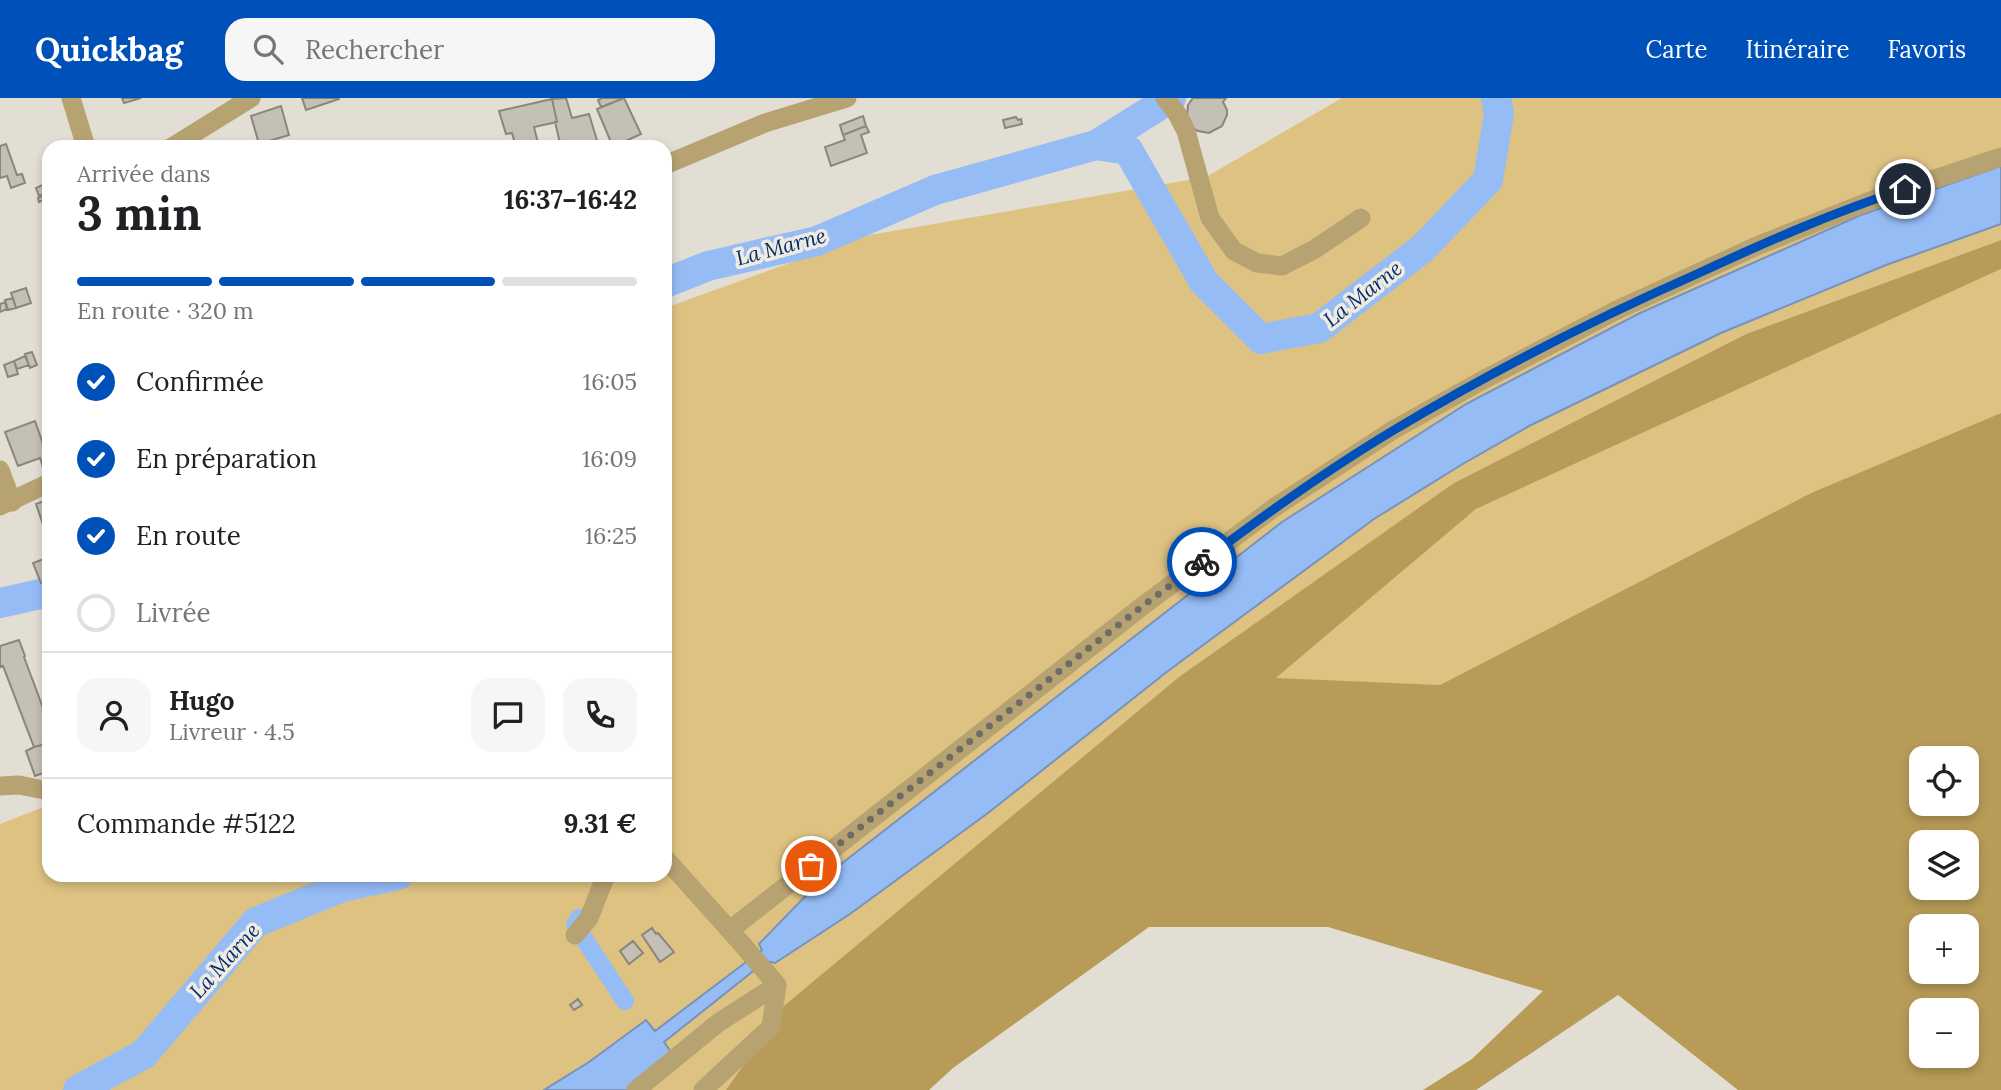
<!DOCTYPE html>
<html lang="fr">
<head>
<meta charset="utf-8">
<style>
  :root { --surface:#fff; --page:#f6f6f6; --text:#202124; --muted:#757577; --line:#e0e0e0; --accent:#0050ba }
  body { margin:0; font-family:Lora,serif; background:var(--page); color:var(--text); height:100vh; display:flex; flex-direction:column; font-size:26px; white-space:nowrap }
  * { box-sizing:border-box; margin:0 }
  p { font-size:23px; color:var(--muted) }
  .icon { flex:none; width:38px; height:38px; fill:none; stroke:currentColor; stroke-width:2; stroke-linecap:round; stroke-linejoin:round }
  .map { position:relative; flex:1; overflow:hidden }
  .details { position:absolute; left:42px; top:42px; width:630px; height:742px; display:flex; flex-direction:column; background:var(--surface); border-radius:21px; box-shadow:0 4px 10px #0003 }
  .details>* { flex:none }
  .controls { position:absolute; left:1909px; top:648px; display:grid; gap:14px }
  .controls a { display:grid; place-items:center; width:70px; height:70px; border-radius:14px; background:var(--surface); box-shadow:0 4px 10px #0003; font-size:35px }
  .pin { position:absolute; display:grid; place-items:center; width:60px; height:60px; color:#fff; margin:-30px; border:4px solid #fff; border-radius:50%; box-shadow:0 2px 7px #0007 }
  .courier { position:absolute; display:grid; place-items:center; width:70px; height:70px; margin:-35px; border:5px solid #0050ba; border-radius:50%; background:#fff; color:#222; box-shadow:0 2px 9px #0007 }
  .head em { font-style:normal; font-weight:700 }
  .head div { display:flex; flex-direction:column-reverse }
  .head { display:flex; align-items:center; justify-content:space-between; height:119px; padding:0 35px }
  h1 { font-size:46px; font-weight:700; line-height:52px }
  .bar { display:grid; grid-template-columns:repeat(4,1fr); gap:10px 7px; align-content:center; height:84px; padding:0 35px }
  .bar i { height:9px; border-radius:5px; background:var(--line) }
  .bar .selected { background:var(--accent) }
  .bar p { grid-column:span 4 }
  .line { display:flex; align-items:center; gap:18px; padding:0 35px; border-top:2px solid var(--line) }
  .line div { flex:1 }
  .round { display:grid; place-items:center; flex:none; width:74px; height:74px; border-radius:21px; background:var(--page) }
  ol { padding:0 35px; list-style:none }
  li { display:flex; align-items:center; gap:21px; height:77px }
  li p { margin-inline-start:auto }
  li .icon { padding:7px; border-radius:50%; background:var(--accent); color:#fff; stroke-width:4 }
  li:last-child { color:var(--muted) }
  li i { width:38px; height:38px; border:4px solid var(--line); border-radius:50% }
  header { display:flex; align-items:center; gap:42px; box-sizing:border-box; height:98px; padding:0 35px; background:var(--accent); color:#fff }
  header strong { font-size:33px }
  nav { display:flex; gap:38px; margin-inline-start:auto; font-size:24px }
  .search { width:490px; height:63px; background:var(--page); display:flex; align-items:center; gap:18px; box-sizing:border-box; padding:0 24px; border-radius:21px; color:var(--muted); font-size:26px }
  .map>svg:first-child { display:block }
</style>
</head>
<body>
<header>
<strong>Quickbag</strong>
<div class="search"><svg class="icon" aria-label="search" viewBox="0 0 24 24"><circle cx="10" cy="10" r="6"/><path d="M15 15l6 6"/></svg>Rechercher</div>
<nav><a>Carte</a><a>Itinéraire</a><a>Favoris</a></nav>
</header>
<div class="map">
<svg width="2001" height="992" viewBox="0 0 2001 992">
  <rect width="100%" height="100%" fill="#e2ded3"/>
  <path fill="#dec282" d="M1342,0H2001V142L1746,236L1454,385L785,907L726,992H0V726L49,707V777H665V210L864,138L1206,79Z
    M2001,171V315L1811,395L1440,587L1275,581L1476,411Z"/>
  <path fill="#b79b57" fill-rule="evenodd" d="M2001,142V171L1476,411L1276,580L1440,587L1811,395L2001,315V992H1738L1618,897L1476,992H1423L1472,961L1543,893L1328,829H1149L953,970L929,992H726L785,907L1179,579L1454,385L1746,236ZM1922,660H1967V705H1922ZM1922,744H1967V789H1922ZM1922,828H1967V873H1922ZM1922,912H1967V957H1922Z"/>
  <path fill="#96bcf6" stroke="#7892b9" stroke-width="2" d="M2001,68V126L1886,167L1721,235L1531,327L1461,367L1374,421L1168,573L988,715L850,816L775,865L766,863L664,944L671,954L629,992H544L589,964L646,922L655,933L762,852L759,846L823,780L1282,424L1466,306L1640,215L1861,117Z"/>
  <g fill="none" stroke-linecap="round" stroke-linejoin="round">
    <path stroke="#96bcf6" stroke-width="18" d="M579,820L575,827L625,903"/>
    <path stroke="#96bcf6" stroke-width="30" d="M1096,47L1171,0
      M665,185L708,168L817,143L935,92L1096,47L1128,52L1204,184L1261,241L1319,230L1423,150L1488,82L1499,16L1496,0
      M0,505L49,494
      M78,992L144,956L256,824L342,789L398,777"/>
  </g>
  <path fill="#c5c0b6" stroke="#8b867c" stroke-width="2" d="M122,0H141L124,5Z
    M302,0H339V1L306,12Z
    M566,0L572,20L589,16L599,49H561L555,24H557L552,1Z
    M602,0H622V1L601,9L598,2Z
    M624,0L641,36L613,49L597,11Z
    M1193,0H1226L1223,4L1227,12V17L1222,28L1209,35L1198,33L1193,30L1187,17L1188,7Z
    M552,1L557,24L534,29L539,49H516L512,35L506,36L499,13Z
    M281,8L289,37L259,46L251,18Z
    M863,18L866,28L843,37L840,27Z
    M1016,19L1018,22L1021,21L1022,26L1005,30L1003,22Z
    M866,28L869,34L861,37L867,55L831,68L825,49L845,42L843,37Z
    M6,46L17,77L22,76L25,85L11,90L7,78L0,80V48Z
    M49,84V94L39,98L36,90Z
    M49,94V102L48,100L39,104L38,100Z
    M26,190L31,205L16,210L11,195Z
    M13,200L16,210L8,212L5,202Z
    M5,204L7,211L0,214V206Z
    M32,254L37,267L30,270L25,256Z
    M25,258L29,267L17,271L14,263Z
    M14,263L18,276L8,279L4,267Z
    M35,323L49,363V378L46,379L40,360L18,368L5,334Z
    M49,342V361H48L42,344Z
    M49,401V434L46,435L36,406Z
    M49,459V482L41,485L33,465Z
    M19,542L25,558L24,559L49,626V645L34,649L3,568L1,569L0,566V548Z
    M49,645V673L35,678L26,653L34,649Z
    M652,830L656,836L658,835L674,854L660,864L642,837Z
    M633,843L643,855L629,866L620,853Z
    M578,901L582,907L574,912L570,907Z"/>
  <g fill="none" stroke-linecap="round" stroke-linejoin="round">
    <path stroke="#b7a272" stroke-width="19" d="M71,0L86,49
      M1165,0L1176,14L1186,33L1210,120L1234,153L1257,165L1282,168L1315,151L1361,120
      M172,49L251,0
      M665,67L765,25L847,0
      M0,372L12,404
      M0,408L49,385
      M0,688L19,687L49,693
      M665,760L742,846L777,887L771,929L703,992
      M730,832L1140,510L1275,409L1393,332L1481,283L1615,213L1759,147L1880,99L2001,59
      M575,837L589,820L606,777
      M636,992L718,925L777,887"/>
  </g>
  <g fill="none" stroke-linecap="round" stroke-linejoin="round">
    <path stroke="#6f6c66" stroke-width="7" stroke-dasharray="0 12.6" d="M811,768L1140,510L1202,464"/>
    <path stroke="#0050ba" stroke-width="9" d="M1202,464C1264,417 1327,372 1394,332C1492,273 1595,221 1699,175C1766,144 1834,114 1905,91"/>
  </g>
  <g text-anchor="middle" stroke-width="7" stroke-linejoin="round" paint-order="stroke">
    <g font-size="21" font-style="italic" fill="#012e70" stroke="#f0ebe0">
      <text transform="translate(781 149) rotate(-15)" y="7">La Marne</text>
      <text transform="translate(1363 196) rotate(-38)" y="7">La Marne</text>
      <text transform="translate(225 863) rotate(-48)" y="7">La Marne</text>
    </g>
  </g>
</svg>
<div class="controls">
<a><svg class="icon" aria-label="locate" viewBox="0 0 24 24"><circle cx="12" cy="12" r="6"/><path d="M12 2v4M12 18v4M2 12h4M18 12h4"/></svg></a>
<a><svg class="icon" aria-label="layers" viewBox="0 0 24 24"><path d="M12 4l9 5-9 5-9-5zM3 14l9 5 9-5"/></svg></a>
<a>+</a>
<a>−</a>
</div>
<div class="pin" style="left:811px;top:768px;background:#ea580c"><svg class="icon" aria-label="bag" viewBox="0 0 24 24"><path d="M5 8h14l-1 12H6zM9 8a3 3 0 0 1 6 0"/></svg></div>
<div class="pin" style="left:1905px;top:91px;background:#1f2937"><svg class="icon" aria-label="home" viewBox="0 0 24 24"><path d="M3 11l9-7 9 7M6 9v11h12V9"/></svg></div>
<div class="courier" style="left:1202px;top:464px"><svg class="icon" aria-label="bike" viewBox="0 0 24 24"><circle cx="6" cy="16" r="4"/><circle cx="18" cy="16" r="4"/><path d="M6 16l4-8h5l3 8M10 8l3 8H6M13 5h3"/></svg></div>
<section class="details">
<div class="head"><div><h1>3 min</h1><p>Arrivée dans</p></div><em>16:37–16:42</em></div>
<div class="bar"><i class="selected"></i><i class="selected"></i><i class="selected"></i><i></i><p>En route · 320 m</p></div>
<ol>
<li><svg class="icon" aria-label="check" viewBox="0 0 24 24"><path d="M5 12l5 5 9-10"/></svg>Confirmée<p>16:05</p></li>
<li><svg class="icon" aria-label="check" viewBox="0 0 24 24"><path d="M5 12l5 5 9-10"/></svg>En préparation<p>16:09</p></li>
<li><svg class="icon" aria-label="check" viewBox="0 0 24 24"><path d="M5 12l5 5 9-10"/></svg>En route<p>16:25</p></li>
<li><i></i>Livrée</li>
</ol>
<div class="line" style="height:126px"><a class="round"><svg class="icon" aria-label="person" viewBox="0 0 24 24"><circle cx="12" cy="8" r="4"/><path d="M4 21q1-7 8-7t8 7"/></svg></a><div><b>Hugo</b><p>Livreur · 4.5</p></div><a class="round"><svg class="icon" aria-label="chat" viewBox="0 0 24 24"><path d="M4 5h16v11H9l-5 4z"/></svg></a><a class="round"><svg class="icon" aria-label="phone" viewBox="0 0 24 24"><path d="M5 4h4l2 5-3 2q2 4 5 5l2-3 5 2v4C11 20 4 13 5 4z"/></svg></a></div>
<div class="line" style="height:91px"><div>Commande #5122</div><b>9.31 €</b></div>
</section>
</div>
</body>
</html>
